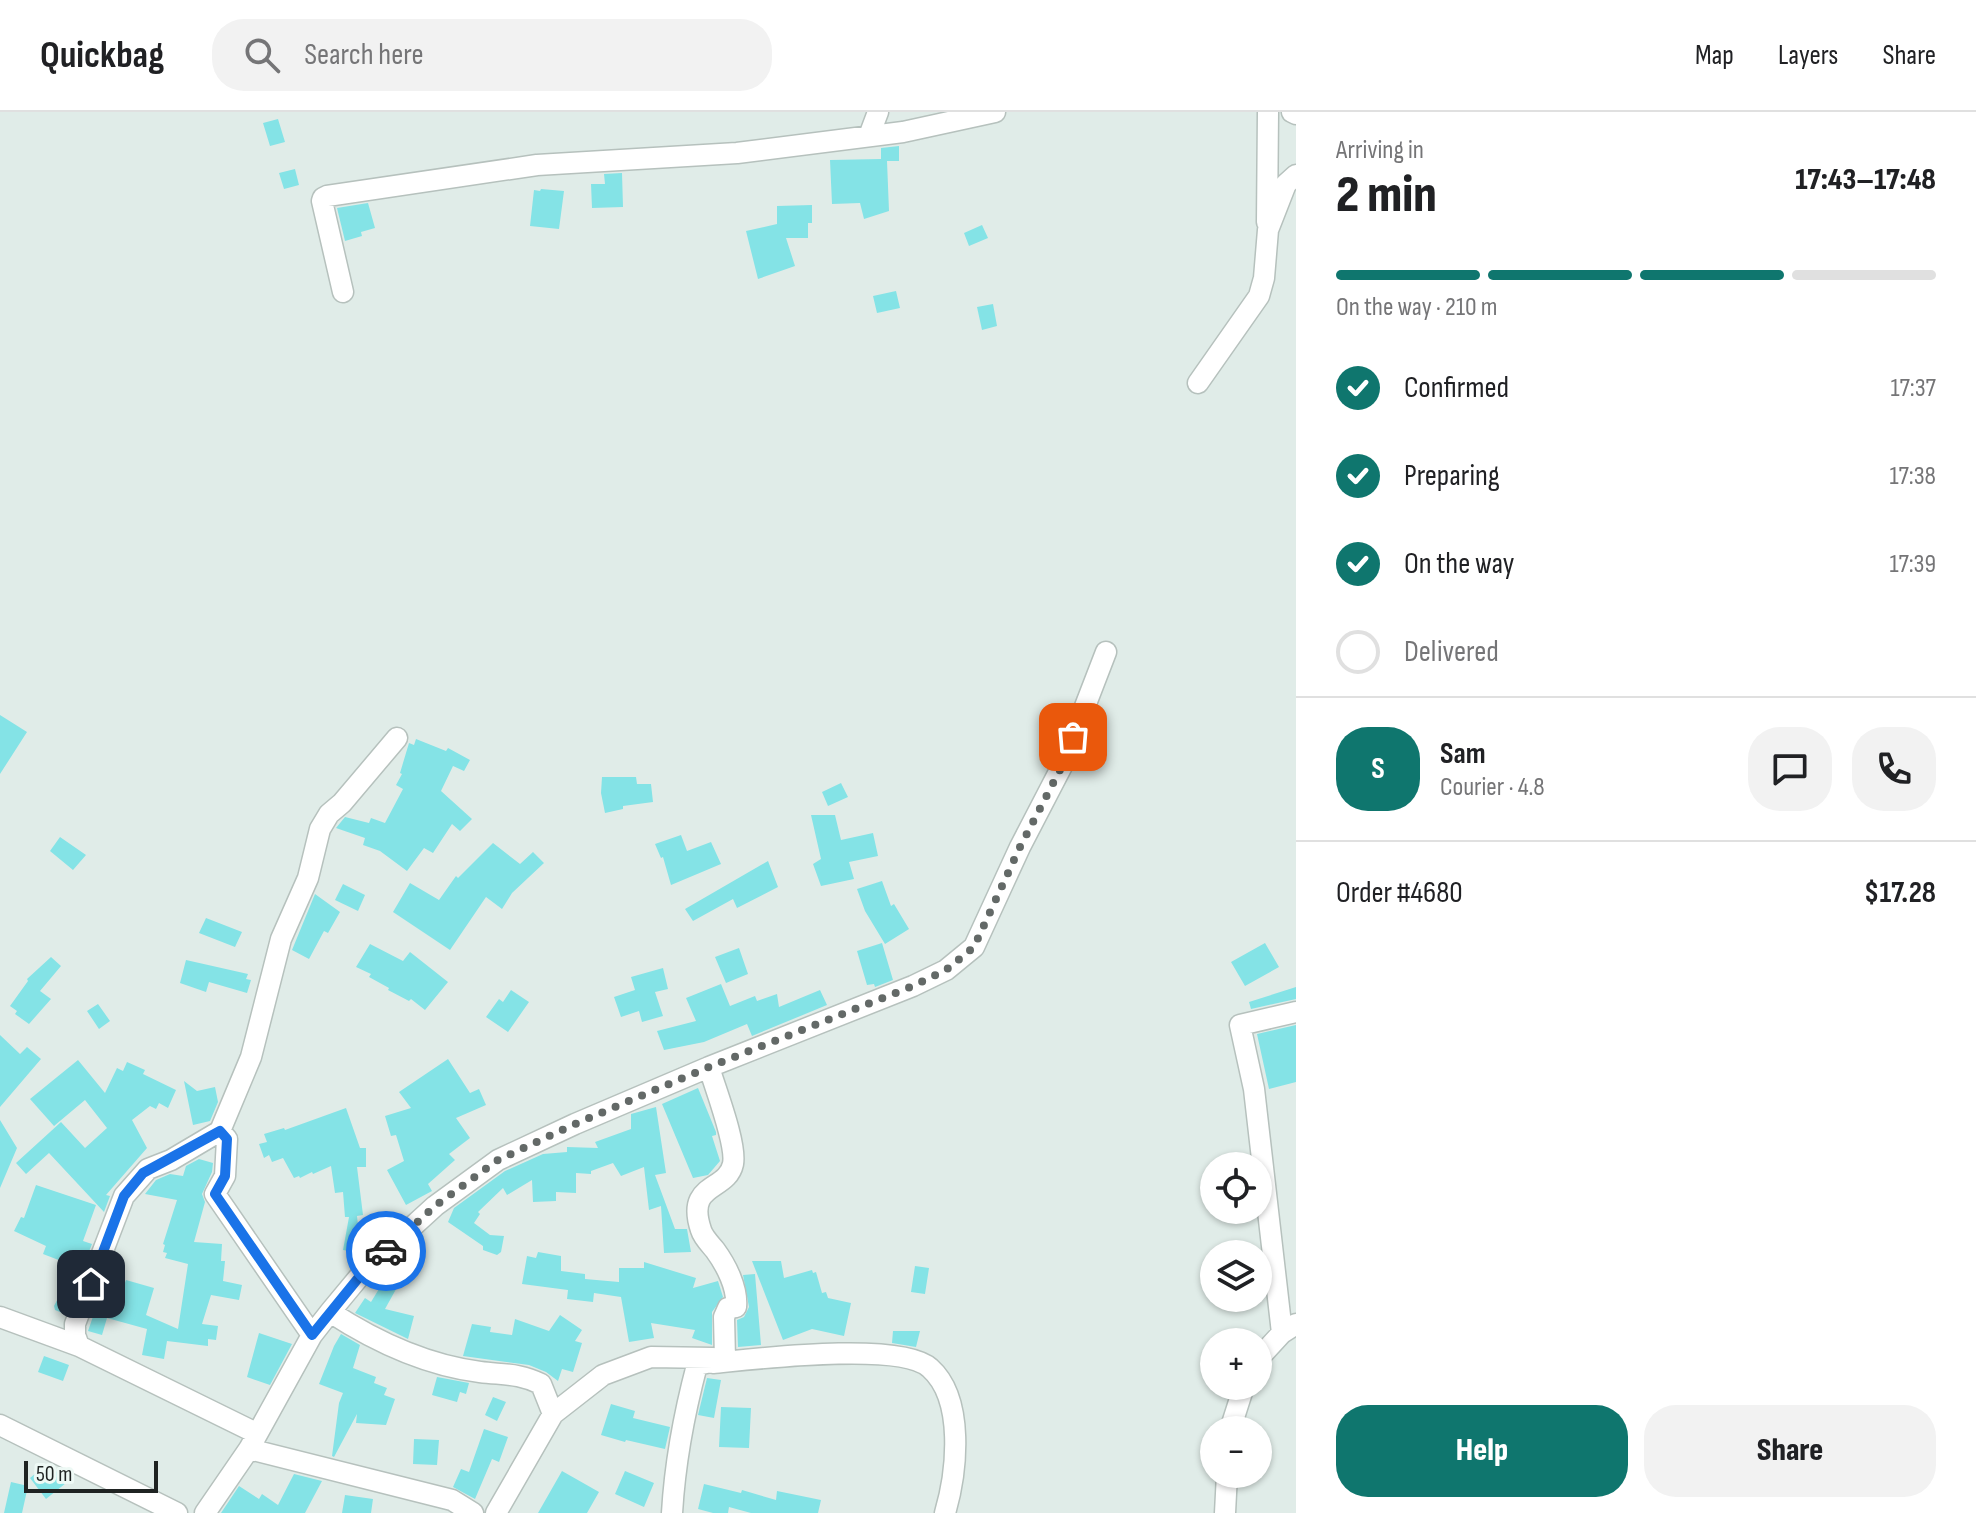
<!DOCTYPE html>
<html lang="en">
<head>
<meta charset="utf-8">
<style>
  :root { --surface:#fff; --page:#f2f2f2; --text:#202124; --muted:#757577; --line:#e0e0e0; --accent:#0f766e }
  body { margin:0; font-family:"Sofia Sans Condensed",sans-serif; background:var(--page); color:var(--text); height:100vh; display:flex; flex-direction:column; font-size:30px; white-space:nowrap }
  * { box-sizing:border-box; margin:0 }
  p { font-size:26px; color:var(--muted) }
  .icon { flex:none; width:44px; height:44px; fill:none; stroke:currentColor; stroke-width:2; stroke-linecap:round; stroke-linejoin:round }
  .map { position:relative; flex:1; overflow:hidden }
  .details { display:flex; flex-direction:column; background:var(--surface); width:680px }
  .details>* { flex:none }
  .controls { position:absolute; left:1200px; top:1040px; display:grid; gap:16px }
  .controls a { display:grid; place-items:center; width:72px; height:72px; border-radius:50%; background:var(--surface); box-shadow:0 2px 6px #0004; font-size:40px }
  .scale { position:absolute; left:24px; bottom:20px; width:134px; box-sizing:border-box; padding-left:8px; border:4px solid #1f2322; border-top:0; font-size:22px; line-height:28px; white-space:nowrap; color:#1f2322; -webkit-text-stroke:6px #eef9f5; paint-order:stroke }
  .pin { position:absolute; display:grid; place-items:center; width:68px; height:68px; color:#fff; margin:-34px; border-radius:16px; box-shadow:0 4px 12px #0006 }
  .courier { position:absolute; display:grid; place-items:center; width:80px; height:80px; margin:-40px; border:6px solid #1a73e8; border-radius:50%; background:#fff; color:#222; box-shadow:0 2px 10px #0007 }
  .headline em { font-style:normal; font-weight:800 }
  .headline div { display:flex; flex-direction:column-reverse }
  .headline { display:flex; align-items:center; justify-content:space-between; height:136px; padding:0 40px }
  h1 { font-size:52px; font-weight:800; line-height:60px }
  .bar { display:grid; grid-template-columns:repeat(4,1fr); gap:12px 8px; align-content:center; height:96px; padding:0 40px }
  .bar i { height:10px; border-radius:6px; background:var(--line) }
  .bar .selected { background:var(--accent) }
  .bar p { grid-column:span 4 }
  .line { display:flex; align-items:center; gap:20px; padding:0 40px; border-top:2px solid var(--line) }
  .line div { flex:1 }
  .round { display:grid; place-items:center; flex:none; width:84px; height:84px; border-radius:32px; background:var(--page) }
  ol { padding:0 40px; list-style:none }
  li { display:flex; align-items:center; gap:24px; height:88px }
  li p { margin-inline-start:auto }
  li .icon { padding:8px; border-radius:50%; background:var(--accent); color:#fff; stroke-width:4 }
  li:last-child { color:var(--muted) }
  li i { width:44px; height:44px; border:4px solid var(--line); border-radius:50% }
  .action { display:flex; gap:16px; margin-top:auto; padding:16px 40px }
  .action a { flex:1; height:92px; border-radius:32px; background:var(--accent); color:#fff; font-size:32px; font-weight:800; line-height:92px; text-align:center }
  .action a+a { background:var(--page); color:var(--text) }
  header { display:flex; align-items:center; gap:48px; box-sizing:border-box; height:112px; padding:0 40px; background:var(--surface); border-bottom:2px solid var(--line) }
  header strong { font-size:38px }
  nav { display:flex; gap:44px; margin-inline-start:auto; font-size:28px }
  .search { width:560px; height:72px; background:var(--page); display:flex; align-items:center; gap:20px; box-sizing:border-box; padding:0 28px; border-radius:32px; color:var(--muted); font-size:30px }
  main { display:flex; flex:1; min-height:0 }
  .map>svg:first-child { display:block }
</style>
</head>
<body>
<header>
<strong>Quickbag</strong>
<div class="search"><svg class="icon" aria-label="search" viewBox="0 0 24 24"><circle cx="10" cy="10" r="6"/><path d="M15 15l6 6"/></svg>Search here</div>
<nav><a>Map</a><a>Layers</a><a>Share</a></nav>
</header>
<main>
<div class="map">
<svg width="1296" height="1401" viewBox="0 0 1296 1401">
  <rect width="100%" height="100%" fill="#e0ece8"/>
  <path fill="#84e3e6" d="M278,7L285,30L270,34L263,11Z
    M899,34V49H887L889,99L864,107L860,91L832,92L830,48L881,47V36Z
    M295,57L299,73L284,77L279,61Z
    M622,61L623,95L592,96L591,72H605L604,62Z
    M541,77L564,79L559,117L530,114L534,78L540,79Z
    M368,91L375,116L361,120L362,124L345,129L337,96Z
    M812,93V111H808V126H786L795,154L758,167L746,119L777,112V94Z
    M982,113L988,126L969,134L964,121Z
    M896,179L900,196L877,201L873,184Z
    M993,192L997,214L982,218L977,195Z
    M0,603L27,620L0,662Z
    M416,627L446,639L448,636L470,648L464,659L453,654L441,679L472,707L460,719L452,712L433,741L424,736L407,759L380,739L363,733L365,726L336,716L345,705L369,711L371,706L385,711L403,677L396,673L402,662L400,661L409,631L414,633Z
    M602,665H636L637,672H651L653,690L623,694V697L605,701L601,681Z
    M841,671L848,685L828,694L822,680Z
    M811,703H835L841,728L873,721L878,744L849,750L854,767L821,774L813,752L821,747Z
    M681,723L687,739L711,730L721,752L671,773L663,745L661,746L655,732Z
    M60,725L86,743L73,758L50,739Z
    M493,731L520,752L533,740L544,751L512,781L502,797L486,785L450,838L393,800L410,771L439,788L456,764L458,766Z
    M768,749L778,775L737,796L733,787L693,809L685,797Z
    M882,769L891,794L894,792L909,817L885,832L865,799L857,777Z
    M343,772L365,783L358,799L335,788Z
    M315,782L340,800L328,821L324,819L309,847L292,838Z
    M206,806L242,820L235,835L199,821Z
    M882,831L893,868L875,875L874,872L867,873L857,839Z
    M1265,831L1279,855L1245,874L1231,850Z
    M370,832L403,849L410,840L448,870L425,898L411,887L409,889L388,878L389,876L369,865L371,862L356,855Z
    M739,836L748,862L726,871L715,845Z
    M51,845L61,854L40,879L51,887L29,912L15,902L17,899L10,894L28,869L27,867Z
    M186,848L248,862L246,867L251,868L247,881L209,870L206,880L180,871Z
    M663,856L668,877L655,880L663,904L642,910L639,899L621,905L614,885L635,878L631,865Z
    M721,872L730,894L755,884L757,889L777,882L779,895L820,878L827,893L752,924L747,912L704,930L664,938L657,919L696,909L686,886Z
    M1296,875V887L1251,897L1249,890Z
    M511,878L529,890L508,920L486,905L499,887L503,890Z
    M98,892L110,909L99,917L87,899Z
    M1296,913V970L1269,977L1257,922Z
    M0,923L20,942L27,935L41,947L0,995Z
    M448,947L470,981L479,977L486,993L456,1006L470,1026L449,1042L455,1048L428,1072L432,1079L406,1093L387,1058L404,1049L396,1023L391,1024L385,1004L411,996L399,980Z
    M78,948L105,981L117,956L123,959L127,950L145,958L143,962L176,978L168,996L159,991L156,997L150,994L132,1008L147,1036L106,1083L110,1084L104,1100L49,1041L26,1062L16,1051L61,1010L85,1036L107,1016L85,988L54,1014L30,987Z
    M184,969L197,979L215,975L218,990L210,1009L193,1013Z
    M698,976L716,1020V1023L712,1024L720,1049L708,1063L693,1066L662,992Z
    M656,995L666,1061L655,1063L675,1117H687L691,1140L664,1141L661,1094L649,1098L644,1055L621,1064L613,1051L591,1059V1062L576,1061V1081L556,1080V1089L533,1090L532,1068L507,1083L503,1076L478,1100L480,1102L474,1111L490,1123L504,1124L501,1140L497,1143L483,1138V1134L448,1110L454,1096L505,1059L543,1042L567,1040V1035L598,1036L595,1030L631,1017V1002Z
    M346,996L360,1036H366V1055H357L363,1103L357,1104L361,1141L343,1138L349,1105H345L343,1080L335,1081L331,1054L313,1062L312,1060L300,1066L299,1064L294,1066L283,1046L272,1050L269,1043L264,1046L259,1032L267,1030L264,1022L284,1016L285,1018Z
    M0,1008L17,1036L0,1076Z
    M199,1047L213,1051L212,1060L202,1082L205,1090L194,1130L222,1132L221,1149H225L223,1169L242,1173L239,1188L211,1183L202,1212L218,1214L216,1228L208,1227V1234L167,1229L164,1247L142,1243L147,1217L107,1206L102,1223L88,1219L98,1190L116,1195L126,1168L154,1176L146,1203L178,1217L188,1152L165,1146L167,1141L163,1140L165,1133L163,1132L177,1088L145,1082L156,1068L170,1062L183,1064L186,1054Z
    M36,1073L96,1093L83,1129L92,1132L82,1157L43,1142L46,1134L14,1119L21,1105L24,1106Z
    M538,1140L561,1144V1159L585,1162V1167L619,1170V1156H644V1150L696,1166L693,1176L718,1169L723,1185L712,1200V1233L692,1226L695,1218L651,1211L654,1226L629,1230L621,1185L594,1181L593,1190L567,1187L568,1178L522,1172L527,1144L536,1146Z
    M752,1149H781L784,1166L812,1158L813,1161L816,1160L822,1181L826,1180L828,1186L851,1191L844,1224L812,1217L783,1228Z
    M393,1154L405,1161L385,1197L414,1204L408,1227L355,1201L365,1186L371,1190Z
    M915,1154L929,1156L925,1182L911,1180Z
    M755,1162L761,1233L738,1235L737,1208L744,1205L749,1195L743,1163Z
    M66,1171L75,1175L65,1202L55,1198L54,1194Z
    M560,1203L582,1218L575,1229L582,1231L573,1260L562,1257L558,1269L546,1260L529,1253L463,1244L472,1212L491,1215L490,1220L512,1223L515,1207L549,1219Z
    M893,1219H920L916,1235L892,1231Z
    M259,1221L292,1232L270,1273L247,1265Z
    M341,1222L360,1233L353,1256L376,1265L374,1271L387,1276L384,1283L395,1287L386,1313L356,1311L357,1302L334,1345L332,1344L339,1291L343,1281L319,1272L334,1234Z
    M44,1244L69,1253L63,1269L38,1260Z
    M437,1265L469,1271L466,1282L460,1280L457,1290L432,1283Z
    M707,1266L721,1268L714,1306L698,1303Z
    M493,1285L506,1290L497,1309L485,1303Z
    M611,1292L635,1299L633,1306L670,1315L665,1337L626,1328L625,1330L601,1323Z
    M721,1295L751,1296L749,1336L719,1335Z
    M484,1317L508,1325L499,1350L492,1347L475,1387L453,1375L461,1357L469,1360Z
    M414,1327L439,1328L437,1353L413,1352Z
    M52,1354L66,1371L46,1387L30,1366L41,1357L44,1361Z
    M562,1359L599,1380L587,1401H538Z
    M625,1359L654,1371L644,1395L615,1382Z
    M294,1362L322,1369L305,1401H221L239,1374L259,1387L262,1382L278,1393Z
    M11,1370L28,1374L22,1401H4Z
    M704,1372L741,1381L742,1378L776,1388L777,1379L821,1388L818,1401H751L729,1395L728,1401H713L698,1397Z
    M345,1383L373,1387L371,1401H342Z"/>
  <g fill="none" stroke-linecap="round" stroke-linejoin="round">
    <g stroke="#b6c1bd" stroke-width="23">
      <path id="minor" d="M1292,0L1296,2
        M869,24L878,0
        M1267,110L1268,0
        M343,180L322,89L323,86L327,84L537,53L737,41L903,20L995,0
        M1198,271L1259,184L1264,166L1268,118L1286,72L1296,63
        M330,1200C376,1230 425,1253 480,1260C504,1263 519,1261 541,1272L553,1302
        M0,1205L79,1234L256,1321
        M1282,1221L1254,977L1240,913L1296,900
        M312,1223L215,1082L225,1064L227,1027L220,1019L251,945L281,827L308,766L320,717L329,702L342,691L397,626
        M79,1234L75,1223V1212L124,1084L148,1057L171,1048L220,1019
        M1258,1247L1282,1221L1296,1212
        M713,1251C755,1247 901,1229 930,1256C965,1287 957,1360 945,1401
        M0,1313L177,1401
        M1230,1318L1244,1274
        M249,1337L452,1388L473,1401
        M205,1401L249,1337L312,1223L330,1200L364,1159L435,1094L498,1048L575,1012L709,955L913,874L946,858L974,835L1020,735L1062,654L1106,540
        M496,1401L553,1302L603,1263L651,1245L713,1246
        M672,1401C675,1350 684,1302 697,1253L725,1247L724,1205L728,1196L736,1195C738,1176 726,1153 715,1138C710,1132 703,1125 701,1118C685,1070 727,1080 733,1052C737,1032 715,976 709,955
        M1225,1401L1227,1362"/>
    </g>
    <use href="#minor" stroke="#fff" stroke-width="20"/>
  </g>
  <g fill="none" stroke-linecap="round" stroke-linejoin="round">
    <path stroke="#636967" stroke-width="8" stroke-dasharray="0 14.4" d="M386,1139L435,1094L498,1048L575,1012L709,955L913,874L946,858L974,835L1020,735L1062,654L1073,625"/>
    <path stroke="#1a73e8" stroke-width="10" d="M91,1172L124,1084L143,1061L220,1019L227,1027L225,1064L215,1082L312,1223L364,1159L386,1139"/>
  </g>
</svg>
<div class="controls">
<a><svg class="icon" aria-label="locate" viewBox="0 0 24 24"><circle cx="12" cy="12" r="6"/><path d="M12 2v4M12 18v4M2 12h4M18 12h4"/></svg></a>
<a><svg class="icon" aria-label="layers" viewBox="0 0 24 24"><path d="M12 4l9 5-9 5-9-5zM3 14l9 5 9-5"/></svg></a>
<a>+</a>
<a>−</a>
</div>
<div class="scale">50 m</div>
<div class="pin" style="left:1073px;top:625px;background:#ea580c"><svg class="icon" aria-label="bag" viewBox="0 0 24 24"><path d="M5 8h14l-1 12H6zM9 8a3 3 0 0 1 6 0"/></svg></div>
<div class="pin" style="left:91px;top:1172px;background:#1f2937"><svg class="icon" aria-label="home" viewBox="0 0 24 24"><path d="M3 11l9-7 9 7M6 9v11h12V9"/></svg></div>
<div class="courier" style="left:386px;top:1139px"><svg class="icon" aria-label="car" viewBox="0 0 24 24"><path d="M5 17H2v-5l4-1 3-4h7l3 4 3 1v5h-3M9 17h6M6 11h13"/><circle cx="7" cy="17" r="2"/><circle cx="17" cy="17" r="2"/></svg></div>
</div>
<section class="details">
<div class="headline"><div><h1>2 min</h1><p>Arriving in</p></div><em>17:43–17:48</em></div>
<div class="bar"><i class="selected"></i><i class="selected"></i><i class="selected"></i><i></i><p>On the way · 210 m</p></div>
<ol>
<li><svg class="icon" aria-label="check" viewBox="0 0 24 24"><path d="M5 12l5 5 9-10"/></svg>Confirmed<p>17:37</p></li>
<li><svg class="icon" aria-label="check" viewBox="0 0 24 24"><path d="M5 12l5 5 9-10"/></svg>Preparing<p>17:38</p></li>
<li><svg class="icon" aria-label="check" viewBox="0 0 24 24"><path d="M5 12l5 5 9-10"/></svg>On the way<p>17:39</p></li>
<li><i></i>Delivered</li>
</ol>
<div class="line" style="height:144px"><b class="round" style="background:var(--accent);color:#fff">S</b><div><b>Sam</b><p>Courier · 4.8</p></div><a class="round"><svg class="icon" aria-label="chat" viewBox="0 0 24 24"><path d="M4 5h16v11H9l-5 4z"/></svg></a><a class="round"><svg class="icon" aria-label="phone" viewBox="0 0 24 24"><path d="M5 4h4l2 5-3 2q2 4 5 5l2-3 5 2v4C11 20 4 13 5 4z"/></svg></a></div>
<div class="line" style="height:104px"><div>Order #4680</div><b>$17.28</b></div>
<div class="action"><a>Help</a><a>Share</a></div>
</section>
</main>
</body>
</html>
